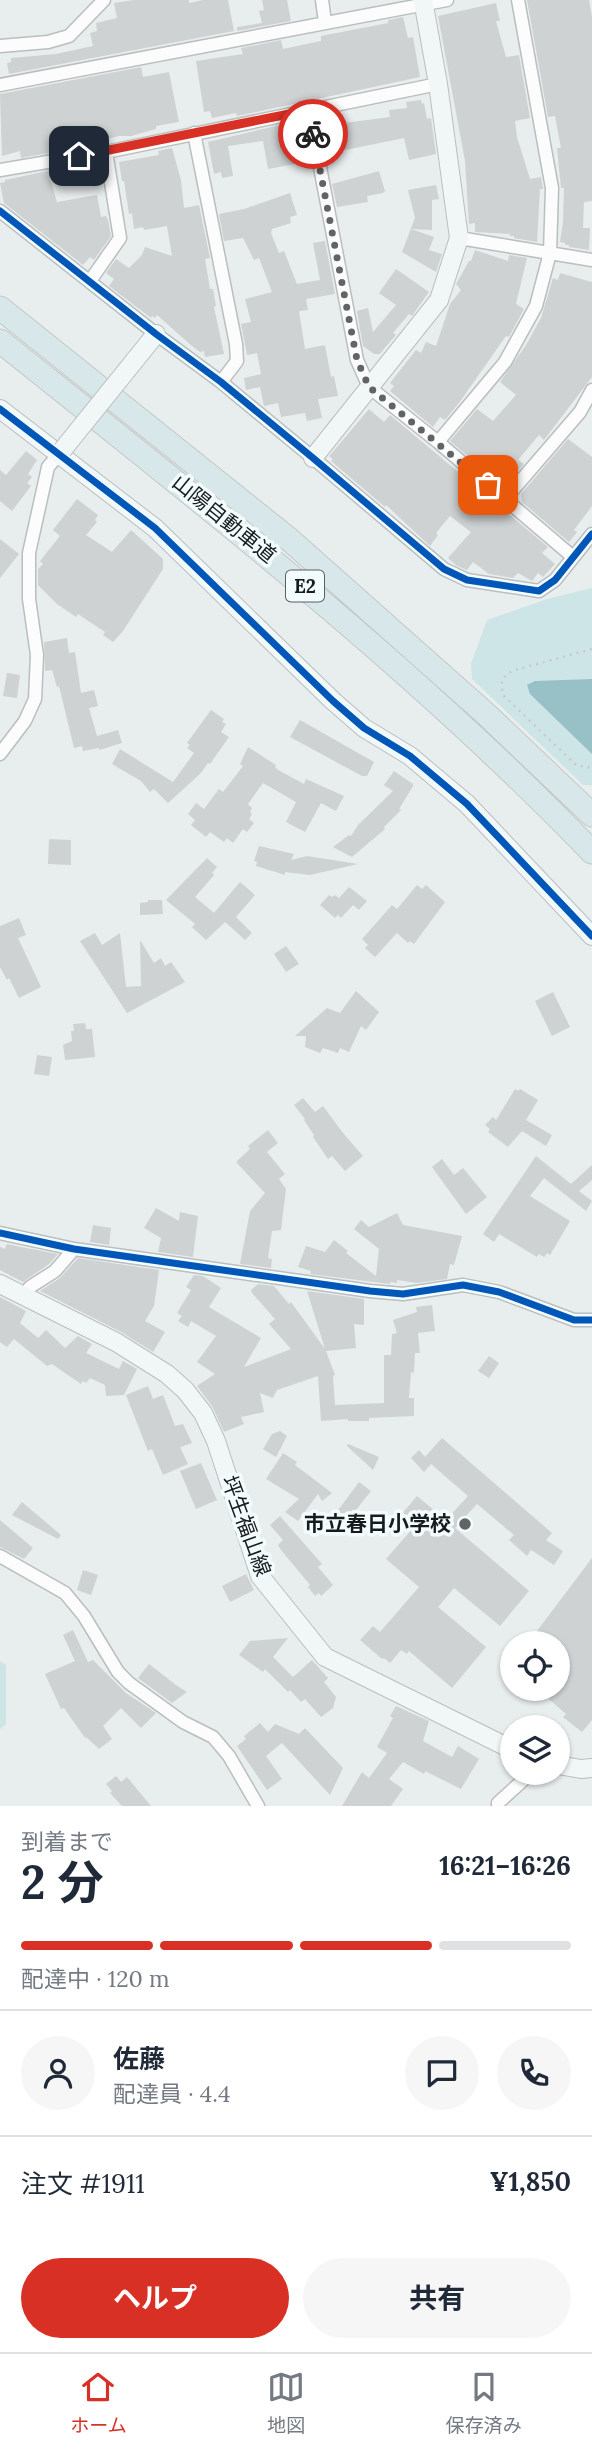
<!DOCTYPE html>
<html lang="ja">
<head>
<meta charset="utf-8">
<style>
  :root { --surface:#fff; --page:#f6f6f7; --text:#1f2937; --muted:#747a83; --line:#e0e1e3; --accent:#d93025 }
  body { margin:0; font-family:Lora,"Noto Sans JP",serif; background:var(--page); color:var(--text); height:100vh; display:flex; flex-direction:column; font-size:26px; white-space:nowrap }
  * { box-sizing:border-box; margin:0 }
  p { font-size:23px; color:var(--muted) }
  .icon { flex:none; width:38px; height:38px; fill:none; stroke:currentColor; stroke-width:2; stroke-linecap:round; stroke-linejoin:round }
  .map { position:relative; height:1806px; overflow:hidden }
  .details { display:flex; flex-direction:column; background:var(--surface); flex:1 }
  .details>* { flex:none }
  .controls { position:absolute; left:500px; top:1631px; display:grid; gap:14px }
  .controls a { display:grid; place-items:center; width:70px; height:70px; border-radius:50%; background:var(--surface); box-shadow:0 2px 5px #0004; font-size:35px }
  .pin { position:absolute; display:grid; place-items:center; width:60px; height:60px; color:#fff; margin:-30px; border-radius:14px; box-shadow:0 4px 10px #0006 }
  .courier { position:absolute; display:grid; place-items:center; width:70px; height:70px; margin:-35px; border:5px solid #d93025; border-radius:50%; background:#fff; color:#222; box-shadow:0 2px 9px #0007 }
  .head em { font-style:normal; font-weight:700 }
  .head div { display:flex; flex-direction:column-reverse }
  .head { display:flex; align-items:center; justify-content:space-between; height:119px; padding:0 21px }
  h1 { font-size:46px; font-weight:700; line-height:52px }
  .bar { display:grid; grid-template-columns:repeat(4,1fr); gap:10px 7px; align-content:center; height:84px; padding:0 21px }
  .bar i { height:9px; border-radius:5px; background:var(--line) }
  .bar .active { background:var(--accent) }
  .bar p { grid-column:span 4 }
  .line { display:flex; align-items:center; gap:18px; padding:0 21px; border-top:2px solid var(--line) }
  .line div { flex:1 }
  .round { display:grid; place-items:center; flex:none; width:74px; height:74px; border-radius:37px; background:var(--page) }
  .primary-button { display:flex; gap:14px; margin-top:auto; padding:14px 21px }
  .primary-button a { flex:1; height:80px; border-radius:42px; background:var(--accent); color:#fff; font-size:28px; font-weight:700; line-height:80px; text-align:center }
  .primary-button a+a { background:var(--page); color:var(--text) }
  .tabs { display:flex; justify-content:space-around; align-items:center; height:98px; border-top:2px solid var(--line); background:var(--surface); font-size:19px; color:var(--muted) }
  .tabs a { display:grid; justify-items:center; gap:4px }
  .tabs .active { color:var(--accent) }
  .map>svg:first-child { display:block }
</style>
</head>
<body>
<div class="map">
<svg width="592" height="1806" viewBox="0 0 592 1806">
  <rect width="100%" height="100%" fill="#e8edee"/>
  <path fill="#cee5e8" d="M592,588V785H583L472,679L471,664L487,620L547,599Z
    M0,1661L6,1665V1724L0,1729Z"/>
  <path fill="#97c1c7" d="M592,679V754L530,694L527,685L535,681Z"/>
  <path fill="#ced2d2" d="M133,0H189V3L203,0H228L234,31L9,74L7,63L11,62V58L56,54L93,46L90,33L97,31L96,23L117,18L114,3Z
    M262,0H287L291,21L237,31V27L262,23L259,11L264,10Z
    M527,0H589L592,17V201L584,202L583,228H590L589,250L569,247V245H565V243L560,242L563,222L564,188H561L557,148H561L555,116L548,117Z
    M496,3L500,21H496L506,57L519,55L530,118L515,121L517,137L530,179L541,177L543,189H540L537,242L514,238V236H510V234L475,232V223L469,224L465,161L438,16Z
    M403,17L408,38L413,37L420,77L237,116L236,113L212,118L210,111L204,112L196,61L243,54L241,48L281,40L283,49L316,42L321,41V36L388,23V20Z
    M141,67L143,77L169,72L179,122L156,126V129L131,136H119L54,152L21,158L20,151L2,156L0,94Z
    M421,100L422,104L424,103L427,119L431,118L436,154L409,160L404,138L326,154L321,126L390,117L389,110L407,108L406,102Z
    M284,124L295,164L268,169L263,141L228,146L233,176L222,178L221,172L214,174L208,142Z
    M172,148L181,180L184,208L199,205L210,258L205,259L210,289H213L216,306L214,307L224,354L205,357L204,351L200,352L192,346L157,315L155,318L152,316L151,318L109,286L114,279L106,273L116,259L129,268L142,255L145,247L172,256L167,226L144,230L143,227L134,229L132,213L129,214L124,181H122L119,162L159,155L158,151Z
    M52,170L53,177L50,178L57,202L97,195L101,217L106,216L108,220L111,236L94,260L90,257L83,265L4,203L0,183L5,182V180Z
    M379,171L385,191L383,193L367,196L368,202L337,207L332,184Z
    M436,185L439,199L432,200V230L411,229L434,237L429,250L442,254L436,272L402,252L415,218L408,190Z
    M290,193L297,215L290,217L291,223L272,229L271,233L279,253L284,251L297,284L320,280L313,243L325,241L335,294L306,299L308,310L299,311L305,349L325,345L331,377L334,376L338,396L318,399L322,418L307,421L305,413L281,417L278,403L264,406L260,387L246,390L244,378L261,374L257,353L247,355L244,339L241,324L251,322L245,299L272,292L259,258L254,260L243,238L224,241L219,214L244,209Z
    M475,250L508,261L509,255L527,258L516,304L524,309L509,337L506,336L459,403L445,420L440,417L433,427L390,391L394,386L390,383L416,350L421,353L426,342L436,346L450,304L461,290L456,284L469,261H471Z
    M396,269L429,292L412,316L409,314L393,333L396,335L384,349L380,354H374L363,346L357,311L368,308L373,332L396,305L379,293Z
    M560,273L592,282V377L544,440L539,435L518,460L524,464L503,486L450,441L477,409L493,421L516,395L500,382L526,345L541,318L553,278L558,280Z
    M369,409L384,422L390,415L548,547L542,553L555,564L543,577L538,573L532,581L518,573L513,578L489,574L473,562L467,570L457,566L448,558L471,532L450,516L436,533L438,535L430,546L386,505L385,507L331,461L333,459L329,456L331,454Z
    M568,439L592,457V506L574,530L577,532L569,542L522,502L521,494Z
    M26,451L37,460L28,474L32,477L27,483L31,486L12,511L0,501V470L6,475Z
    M77,499L98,515L95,520L97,522L86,535L112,552L131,530L163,559V569L123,631L113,642L103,635L105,632L78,614L76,617L57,604L38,585V569L43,564L40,561L60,536L53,530Z
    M0,539L19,554L0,578Z
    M67,638L69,653L75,652L81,693L94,690L98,706L89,708L97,736L118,730L122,743L99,750V748L83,751L82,746L74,748L59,686L57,687L52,670L45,671L44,642Z
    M7,673L20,675L17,698L3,696Z
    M211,710L224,719L222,722L226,724L221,732L229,737L210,764L208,763L201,773L168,803L154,789L150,792L141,781L112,764L120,749L173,782L194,753L187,748L190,745L187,743Z
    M300,720L374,762L367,776H362L290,737Z
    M248,747L276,765L275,767L278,770L304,784L306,779L344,796L336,811L321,803L305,832L286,822L296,802L263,783L248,804L252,808L250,812L252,814L249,819L254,823L247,832L243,829L233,843L227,838L224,842L210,832L206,837L191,825L195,820L188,814L196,803L204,809L219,789L223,792L243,766L240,764Z
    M394,771L413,784V786L399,809L401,810L384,827L385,829L352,857L333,847L349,835L351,836L358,825L393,791L384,785Z
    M49,839L71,840V865L48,864Z
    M259,846L294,854L291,860L307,856L358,864L310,875L285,872V875L256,866L257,862L254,861Z
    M207,858L217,867L212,873L214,875L195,897L214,913L240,882L255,895L236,917L252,933L245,940L225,922L206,940L192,927L195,924L166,900Z
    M417,885L422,889L426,885L445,902L414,944L410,941L408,943L397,933L375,957L365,948L368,945L362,939L392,905L397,909Z
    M349,887L367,901L359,910L353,905L341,918L338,915L335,918L320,905L329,895L332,897L335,895L339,898Z
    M148,900H162L163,914L140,915V903L148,902Z
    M19,918L26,935L18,938L41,987L19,998L9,978L7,980L0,967V926Z
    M95,933L102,945L120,933L126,987L141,986L140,940L154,963L161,958L165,966L171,962L185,982L127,1013L80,941Z
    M286,946L299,964L286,972L274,954Z
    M356,991L379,1012L366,1030L361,1026L349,1052L340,1048L338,1053L323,1048L320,1053L305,1047L306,1036H295L327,1008L340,1013Z
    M553,992L570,1027L552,1036L535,1001Z
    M85,1023L86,1029H92L95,1057L65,1060L63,1045L72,1041L71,1031H74L73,1024Z
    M37,1055L52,1057L49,1076L34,1074Z
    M515,1089L518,1091L520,1089L538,1100L526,1120L552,1135L546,1146L522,1131L508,1147L488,1132L490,1129L485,1125L493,1117L496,1120Z
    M303,1098L315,1112L323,1106L343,1133L363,1156L345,1171L332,1156L328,1159L313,1137L314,1135L304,1120L305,1119L294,1105Z
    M268,1130L278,1143L267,1152L285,1174L279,1179L286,1189L281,1230L272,1231L268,1258L272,1259L271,1268L240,1264L250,1211L265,1193L236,1162L250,1149L248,1146Z
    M536,1156L571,1184L592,1165V1180L579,1191L592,1201L586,1211L544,1178L530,1196L570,1221L550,1255L547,1253L544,1257L539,1254L537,1257L499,1234L494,1242L483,1234Z
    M442,1159L454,1175L463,1168L487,1197L466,1214L432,1167Z
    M156,1208L179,1221L180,1212L198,1216L193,1257L158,1252L161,1238L144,1228Z
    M397,1213L403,1225L462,1236L454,1265L450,1264L447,1279L417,1283L397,1280V1283L390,1282V1284L310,1274L311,1271L298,1267L306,1246L325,1252L334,1240L348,1251L346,1253L376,1276L379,1249L354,1229L361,1220L369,1227Z
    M93,1225L111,1228L109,1245L90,1242Z
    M7,1244L21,1247L58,1254L49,1264L23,1282L0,1270V1247L5,1249Z
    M78,1258L159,1270L154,1306L145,1321L165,1332L153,1352L121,1332L40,1291L60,1278Z
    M194,1275L203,1276L221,1288L209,1307L261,1338L244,1367L291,1349L269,1324L275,1319L252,1293L251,1290L258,1284L274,1286L289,1304L291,1302L325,1349L307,1291L364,1299V1325L354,1324L356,1348L326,1351L335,1375L333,1376L335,1405L384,1403V1355H391L392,1334L397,1333L393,1320L417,1312L416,1307L432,1305L435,1331L418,1333L420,1353H415L414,1373L411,1372L409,1398H414V1416L369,1418V1421H348V1419L321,1421L318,1376L277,1390L273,1398L260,1393L264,1412L241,1417L244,1424L224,1432L212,1406L197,1386L215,1374L197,1362L216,1336L191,1321L188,1327L178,1321L182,1316L177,1313L191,1290L186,1287Z
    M0,1297L26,1311L20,1323L38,1338L46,1330L65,1348L78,1336L92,1344L86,1353L119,1369L123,1361L137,1369L124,1395L106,1396L105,1385L90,1378L86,1383L83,1381L81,1384L52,1364L47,1366L14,1339L7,1347L0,1342Z
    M489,1356L499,1363L489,1378L478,1371Z
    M148,1386L153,1399L163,1395L175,1426L183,1424L192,1443L180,1447L188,1464L163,1475L152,1449L148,1451L126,1395Z
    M280,1431L287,1436L276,1457L263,1449L272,1434Z
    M442,1438L552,1533L546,1540L563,1551L554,1565L531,1550L527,1556L509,1540L514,1535L477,1504L455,1528L529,1591L500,1626L454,1588L438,1607L486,1647L452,1688L409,1651L407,1654L401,1650L390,1663L384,1658L382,1659L360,1640L373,1626L380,1632L419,1587L386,1559L413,1528L400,1516L417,1496L446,1520L468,1496L431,1464L424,1472L411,1458L419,1450L425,1457Z
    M348,1444L379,1457L373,1470L347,1446Z
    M283,1453L297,1462L295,1465L332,1493L322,1501L318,1494L298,1521L285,1512L299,1499L266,1479Z
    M201,1463L217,1500L196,1509L180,1471Z
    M359,1482L371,1491L356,1510L360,1512L344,1535L333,1517Z
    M22,1502L61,1535L58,1539L12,1515Z
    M280,1516L322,1564L318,1567L333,1585L321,1596L319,1593L315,1596L308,1587L310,1585L281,1550L278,1545L283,1540L270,1525Z
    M0,1520L33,1548L24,1559L0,1547Z
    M592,1558V1720L582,1732L563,1717L566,1714L537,1689H558V1643H551L537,1631Z
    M83,1570L98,1575L91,1595L77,1590Z
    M246,1574L254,1590L230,1602L222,1586Z
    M73,1630L88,1662L93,1660L126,1693L156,1713L141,1728L121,1708L103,1726L112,1739L99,1749L86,1737L85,1738L64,1708L61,1709L45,1674L75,1661L63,1635Z
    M288,1638L273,1657L293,1677L312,1660L328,1678L324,1682L336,1697L333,1708L321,1717L305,1699L301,1702L290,1690L288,1692L265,1669L263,1672L239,1655L250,1641Z
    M149,1664L176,1685L187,1692L172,1703L138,1678Z
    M396,1706L429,1721L423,1741L452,1757L458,1746L479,1759L461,1789L425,1771L424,1774L403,1762L389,1779L403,1789L391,1806H342L362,1772L369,1778L387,1753L377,1747L393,1718L390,1716Z
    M260,1723L268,1732L275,1724L299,1734L305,1728L343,1768L330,1795L282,1743L266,1756L282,1779L267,1790L237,1746L246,1739L244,1736Z
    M116,1776L121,1782L127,1777L151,1806H122L110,1793L112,1791L106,1784Z"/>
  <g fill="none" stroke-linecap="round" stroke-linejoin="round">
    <g stroke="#babebf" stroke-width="15">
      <path id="street" d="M322,0L325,22
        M0,46L48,42L69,36L104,0
        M0,85L447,0
        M309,110L357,360L369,387L438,442L573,557
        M194,133L236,344L237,361L221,382
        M0,170L106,152L438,84
        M0,211L156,334L221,382L313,458L444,569L467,580L539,591L555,580L592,534
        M459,238L592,260
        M90,281L120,238L106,152
        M438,442L505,362L536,306L550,253L552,188L518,0
        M505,499L580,412L592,390
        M0,754L25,721L35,699L37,655L29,599V553L48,467L60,453
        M0,1233L74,1249L370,1291L403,1294L463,1285L499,1292L574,1320H592
        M24,1295L30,1287L55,1271L74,1249
        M0,1556L65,1593L84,1616L118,1672L129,1683L183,1722L213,1737L229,1756L258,1806
        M498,1806V1803L531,1773"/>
    </g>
    <g stroke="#babebf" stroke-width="20">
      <path id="secondary" d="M135,360L156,334
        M0,409L155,528L333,701L364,728L410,756L467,804L592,936
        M313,458L439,300L459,238L438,84L423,0
        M0,1284L116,1342L167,1374L185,1390L203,1413L216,1441L260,1576L325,1657L513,1750
        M558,1765L581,1769L592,1768"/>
    </g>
    <g stroke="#c4c7c7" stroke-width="25">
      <path id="highway" d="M0,308L290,540L486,714L592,815
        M0,341C204,504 410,664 592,852"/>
    </g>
    <path stroke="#c8caca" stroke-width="2.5" stroke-dasharray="2 5" stroke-linecap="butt" d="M592,649L515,670C502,675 499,683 504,696L576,765L592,768"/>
    <use href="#street" stroke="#fcfcfc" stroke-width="12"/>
    <use href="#secondary" stroke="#f1f6f6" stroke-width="18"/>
    <use href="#highway" stroke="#d8e8ea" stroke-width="23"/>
    <g stroke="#babebf" stroke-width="20" stroke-linecap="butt">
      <path id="secondary-bridge" d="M60,453L135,360"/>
    </g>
    <use href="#secondary-bridge" stroke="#f1f6f6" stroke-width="18"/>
    <g stroke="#f3fcfd" stroke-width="11">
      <path id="cycleway" d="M0,211L156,334L221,382L313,458L444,569L467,580L539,591L555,580L592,534
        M0,409L155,528L333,701L364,728L410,756L467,804L592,936
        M0,1233L74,1249L370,1291L403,1294L463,1285L499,1292L574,1320H592"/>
    </g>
    <use href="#cycleway" stroke="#0057b8" stroke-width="7"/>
  </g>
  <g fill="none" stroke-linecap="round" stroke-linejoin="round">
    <path stroke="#616466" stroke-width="7" stroke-dasharray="0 12.6" d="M313,134L357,360L369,387L488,485"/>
    <path stroke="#d93025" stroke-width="9" d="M79,156L309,110L313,134"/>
  </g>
  <circle fill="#616466" stroke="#f3fcfd" stroke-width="2.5" cx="465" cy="1524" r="7"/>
  <g text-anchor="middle" stroke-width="7" stroke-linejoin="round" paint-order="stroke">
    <rect fill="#f3fcfd" stroke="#5a5e60" stroke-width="2" x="286" y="570.5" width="38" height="31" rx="5"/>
    <g font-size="19" font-weight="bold" fill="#181b1c">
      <text x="305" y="593">E2</text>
    </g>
    <g font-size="21" fill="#181b1c" stroke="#f3fcfd">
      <text transform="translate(224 519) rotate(39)" y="7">山陽自動車道</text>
      <text transform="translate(246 1526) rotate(70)" y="7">坪生福山線</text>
    </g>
    <g font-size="21" font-weight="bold" fill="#181b1c" stroke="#f3fcfd" text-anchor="end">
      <text x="451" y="1531">市立春日小学校</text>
    </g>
  </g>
</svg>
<div class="controls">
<a><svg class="icon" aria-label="locate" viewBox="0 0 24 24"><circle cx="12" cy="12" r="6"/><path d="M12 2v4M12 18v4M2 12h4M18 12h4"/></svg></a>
<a><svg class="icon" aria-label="layers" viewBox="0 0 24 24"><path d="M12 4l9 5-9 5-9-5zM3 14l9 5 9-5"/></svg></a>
</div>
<div class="pin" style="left:488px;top:485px;background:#ea580c"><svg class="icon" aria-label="bag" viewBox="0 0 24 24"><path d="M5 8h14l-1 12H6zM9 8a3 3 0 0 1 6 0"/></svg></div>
<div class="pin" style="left:79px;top:156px;background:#1f2937"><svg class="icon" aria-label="home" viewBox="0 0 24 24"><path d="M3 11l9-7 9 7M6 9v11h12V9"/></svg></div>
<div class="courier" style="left:313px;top:134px"><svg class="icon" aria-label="bike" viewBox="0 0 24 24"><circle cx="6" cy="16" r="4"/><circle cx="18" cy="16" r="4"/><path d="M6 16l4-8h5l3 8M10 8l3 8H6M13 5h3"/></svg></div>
</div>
<section class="details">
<div class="head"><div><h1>2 分</h1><p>到着まで</p></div><em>16:21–16:26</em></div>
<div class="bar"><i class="active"></i><i class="active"></i><i class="active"></i><i></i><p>配達中 · 120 m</p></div>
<div class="line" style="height:126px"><a class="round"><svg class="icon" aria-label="person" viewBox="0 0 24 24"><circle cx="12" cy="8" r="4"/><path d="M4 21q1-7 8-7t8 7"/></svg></a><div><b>佐藤</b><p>配達員 · 4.4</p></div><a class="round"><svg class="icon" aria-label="chat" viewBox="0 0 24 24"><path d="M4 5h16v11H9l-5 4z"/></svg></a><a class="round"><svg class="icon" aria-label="phone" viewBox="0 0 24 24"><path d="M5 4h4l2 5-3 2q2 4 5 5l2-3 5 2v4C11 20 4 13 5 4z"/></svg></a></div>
<div class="line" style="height:91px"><div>注文 #1911</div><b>¥1,850</b></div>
<div class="primary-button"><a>ヘルプ</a><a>共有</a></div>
</section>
<nav class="tabs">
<a class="active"><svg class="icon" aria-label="home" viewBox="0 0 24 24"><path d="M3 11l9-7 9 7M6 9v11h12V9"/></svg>ホーム</a>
<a><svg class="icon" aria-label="map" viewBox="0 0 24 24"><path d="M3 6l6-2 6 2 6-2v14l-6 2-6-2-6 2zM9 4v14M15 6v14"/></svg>地図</a>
<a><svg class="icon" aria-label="saved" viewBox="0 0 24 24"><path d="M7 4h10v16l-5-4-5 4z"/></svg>保存済み</a>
</nav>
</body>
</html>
